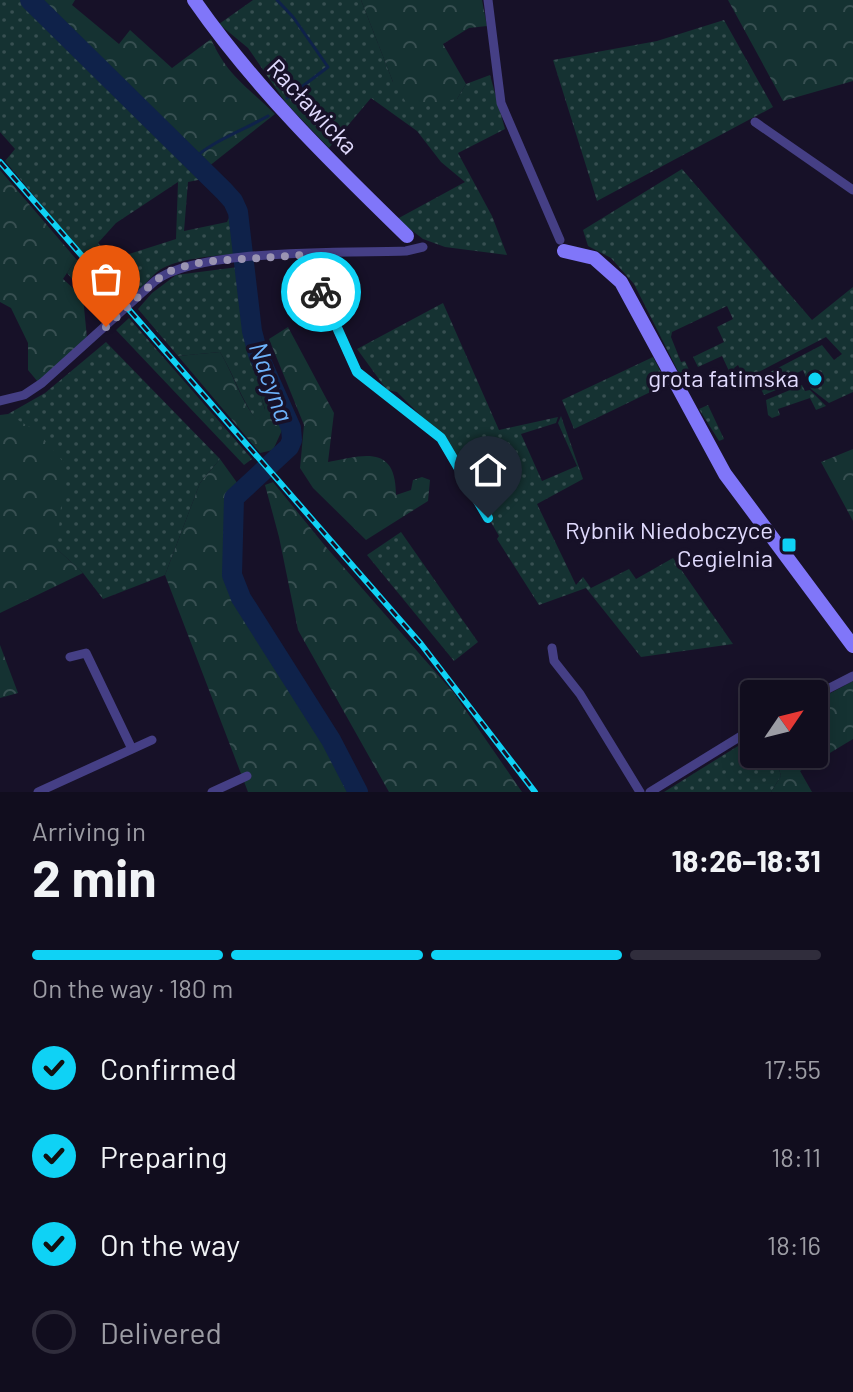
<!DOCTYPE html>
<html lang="en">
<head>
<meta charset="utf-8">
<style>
  :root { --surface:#110d1e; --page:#1e1b2b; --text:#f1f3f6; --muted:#9c9ca4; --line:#302d3c; --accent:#0fd2f5 }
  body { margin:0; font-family:Barlow,sans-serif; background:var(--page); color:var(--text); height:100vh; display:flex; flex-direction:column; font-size:30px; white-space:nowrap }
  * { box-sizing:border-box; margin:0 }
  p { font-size:26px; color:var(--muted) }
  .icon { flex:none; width:44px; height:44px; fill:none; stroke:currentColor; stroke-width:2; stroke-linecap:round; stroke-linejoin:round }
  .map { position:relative; height:792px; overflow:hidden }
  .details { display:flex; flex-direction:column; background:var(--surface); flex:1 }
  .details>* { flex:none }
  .needle { width:52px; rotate:55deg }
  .fabs { position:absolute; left:740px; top:680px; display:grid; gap:16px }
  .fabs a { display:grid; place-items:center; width:88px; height:88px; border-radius:8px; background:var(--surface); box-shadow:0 4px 20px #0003,0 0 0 2px var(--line); font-size:40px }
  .pin { position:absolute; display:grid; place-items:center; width:68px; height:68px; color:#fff; margin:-82px -34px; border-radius:50% 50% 50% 0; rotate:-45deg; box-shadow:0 0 8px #0007 }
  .pin .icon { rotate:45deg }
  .courier { position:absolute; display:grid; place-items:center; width:80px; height:80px; margin:-40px; border:6px solid #0fd2f5; border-radius:50%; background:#fff; color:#222; box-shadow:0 2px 10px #0007 }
  .headline em { font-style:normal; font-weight:700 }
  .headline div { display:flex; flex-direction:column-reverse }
  .headline { display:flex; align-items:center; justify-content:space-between; height:136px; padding:0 32px }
  h1 { font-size:52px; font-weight:700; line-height:60px }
  .bar { display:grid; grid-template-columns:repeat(4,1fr); gap:12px 8px; align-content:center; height:96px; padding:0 32px }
  .bar i { height:10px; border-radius:6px; background:var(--line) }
  .bar .on { background:var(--accent) }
  .bar p { grid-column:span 4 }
  ol { padding:0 32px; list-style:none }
  li { display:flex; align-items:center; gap:24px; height:88px }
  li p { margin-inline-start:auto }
  li .icon { padding:8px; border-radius:50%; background:var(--accent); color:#111; stroke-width:4 }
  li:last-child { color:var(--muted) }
  li i { width:44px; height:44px; border:4px solid var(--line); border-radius:50% }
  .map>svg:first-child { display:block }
</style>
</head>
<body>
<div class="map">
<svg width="853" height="792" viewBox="0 0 853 792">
  <defs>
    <pattern id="green-dots" width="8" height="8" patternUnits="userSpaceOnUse" patternTransform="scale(2)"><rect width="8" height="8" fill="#153232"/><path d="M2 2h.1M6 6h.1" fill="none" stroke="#374f51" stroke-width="1.8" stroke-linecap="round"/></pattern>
    <pattern id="forest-crowns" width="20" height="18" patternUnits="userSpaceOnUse" patternTransform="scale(2)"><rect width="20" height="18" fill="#153232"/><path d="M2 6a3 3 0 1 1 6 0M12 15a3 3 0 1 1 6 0" fill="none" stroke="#374f51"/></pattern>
  </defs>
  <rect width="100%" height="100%" fill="#171128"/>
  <path fill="url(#green-dots)" fill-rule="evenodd" d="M0,0H25L222,192L232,204L230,213L228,205L203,179L188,182L184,231L227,222L234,207L240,253C218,256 174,258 157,272C145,283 137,294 123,302L5,161L15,149L0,132ZM178,182L176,239L126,255L110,256L98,243L116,223Z
    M253,0H361L393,82L457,99L466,84L490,75L505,129L458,153L492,216L507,255L445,247L423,239L397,219L465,182L441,162L417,131L371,98L329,148L286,103L248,48L219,24Z
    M724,20L773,107L597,201L553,60L657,41Z
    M682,169L812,320L853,287V392L829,403L811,389L803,370L797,373L800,380L764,395L758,383L753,381L822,345L834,360L842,354L826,337L745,379L738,365L734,368L739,381L735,384L722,356L698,367L693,357L724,342L717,327L733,319L727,306L672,332L671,337L681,362L685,361L693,379H682L634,284L611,258L588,246L583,230Z
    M76,259L119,308L105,318L67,273Z
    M238,267L247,346L265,410L257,421C241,399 234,375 220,352L178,356L138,309L152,293L176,275Z
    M443,303L499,430L558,417L556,423L521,434L542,481L577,466L558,423L561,416L583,479L537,504L576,585L583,577L591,588L629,569L636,579L673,558L733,644L641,657L586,588L539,605L497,539L499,536L441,436L397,392L387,390L357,349Z
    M129,318L252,459L244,465L116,330Z
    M106,342L220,459L200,483L165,575L103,599L83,573L57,549L8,414L45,393Z
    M653,357L667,384L574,429L562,400Z
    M802,385L805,391L810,390L826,406L816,410L810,398L778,409L780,415L772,418L768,415L766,400Z
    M708,405L724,439L719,441L699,409Z
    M401,532L478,642L454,661L367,555Z
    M754,736V754H775L781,776L771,792H664Z"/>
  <path fill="url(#forest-crowns)" d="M37,0H75L72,5L119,44L130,30L172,68L211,39C228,77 248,87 275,114L208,167L192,155Z
    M361,0H482L487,26L469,28L443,44L466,84L457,99L409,107L393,82Z
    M728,0H853V81L783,101Z
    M0,170L76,259L63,279L83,297L87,338L38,382L28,370V343L11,308L0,302Z
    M288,327L334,413L328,462C364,455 396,444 396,495L411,490L413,480L422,477L430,480L428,501L366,540L313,488L300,468L304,425L269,339Z
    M220,352C234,375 240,400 257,420L265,409L249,356H253L283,428L273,450L260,453L178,356Z
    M8,414L38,432L65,464L57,549L83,573L0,613V415Z
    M853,449V521L821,462Z
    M220,459L238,484C235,489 229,494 228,500C222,524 227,573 235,596L327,740L354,792H248L165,575L200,483Z
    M273,482L326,547L453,692L522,792H389L298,630L279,537L265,485Z
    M0,645L18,693L0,698Z
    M853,681V739L800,771L812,792H771L781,776L775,754H814V702Z"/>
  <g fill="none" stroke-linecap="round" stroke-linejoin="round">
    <path stroke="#0f224a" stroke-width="3" d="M277,0L293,17L328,67L287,98
      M192,160C214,140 242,131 268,116"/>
    <path stroke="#0f224a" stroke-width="20" d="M30,0L224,191L233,201L238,212L252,331L258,354L291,428L292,440L289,447L234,498L232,575L241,598L331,740L358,792"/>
    <path stroke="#453f85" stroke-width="9" d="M488,0L501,103L560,240
      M755,122L853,190
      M304,255L357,372L441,438L488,518
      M0,401L24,395L42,383L155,281C197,248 349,253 406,251L423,247
      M552,648L554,661L580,694L640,792
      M70,657L86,653L132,749
      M814,696L853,676
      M38,792L152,740
      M212,792L247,776
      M650,792L754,728"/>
    <path stroke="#8076f9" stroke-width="14" d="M194,0C255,88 331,162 407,236
      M564,251L594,258L621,282L725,474L853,646"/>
    <g stroke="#0fd2f5" stroke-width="6">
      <path id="rail" d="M0,162L421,644L535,792"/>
    </g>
    <use href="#rail" stroke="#171128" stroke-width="3" stroke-dasharray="9" stroke-linecap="butt"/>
  </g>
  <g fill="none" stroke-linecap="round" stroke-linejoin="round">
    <path stroke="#9a94b2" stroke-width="8" stroke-dasharray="0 14.4" d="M106,327L155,281L170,271L192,264L213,261L304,255L321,292"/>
    <path stroke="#0fd2f5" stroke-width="10" d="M321,292L357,372L441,438L488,518"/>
  </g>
  <g fill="#0fd2f5" stroke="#171128" stroke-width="3">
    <circle cx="815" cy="379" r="8"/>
    <rect x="781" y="537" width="16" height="16" rx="4"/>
  </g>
  <g text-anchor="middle" stroke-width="7" stroke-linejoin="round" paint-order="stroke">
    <g font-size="24" fill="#e0dafd" stroke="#171128">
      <text transform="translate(312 107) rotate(47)" y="8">Racławicka</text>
    </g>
    <g font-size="24" fill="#e0dafd" stroke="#171128" text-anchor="end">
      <text x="799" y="387">grota fatimska</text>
      <text x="773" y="539">Rybnik Niedobczyce<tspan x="773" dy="28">Cegielnia</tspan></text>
    </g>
    <g font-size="26" font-style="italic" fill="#6db1f9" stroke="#171128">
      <text transform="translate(271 382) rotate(70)" y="9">Nacyna</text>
    </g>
  </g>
</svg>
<div class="fabs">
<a><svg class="needle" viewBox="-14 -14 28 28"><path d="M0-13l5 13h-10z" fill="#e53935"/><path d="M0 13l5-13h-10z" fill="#9c9ca4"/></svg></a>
</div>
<div class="pin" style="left:106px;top:327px;background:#ea580c"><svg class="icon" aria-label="bag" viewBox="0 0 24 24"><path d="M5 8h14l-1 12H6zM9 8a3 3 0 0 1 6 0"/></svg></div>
<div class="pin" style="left:488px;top:518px;background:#1f2937"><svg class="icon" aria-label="home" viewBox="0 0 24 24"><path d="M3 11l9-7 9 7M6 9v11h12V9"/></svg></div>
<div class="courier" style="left:321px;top:292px"><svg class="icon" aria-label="bike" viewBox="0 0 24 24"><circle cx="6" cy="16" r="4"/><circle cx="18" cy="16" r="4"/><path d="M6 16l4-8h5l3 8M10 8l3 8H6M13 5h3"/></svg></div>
</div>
<section class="details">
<div class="headline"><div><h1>2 min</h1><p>Arriving in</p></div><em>18:26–18:31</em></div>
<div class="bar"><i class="on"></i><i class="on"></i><i class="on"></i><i></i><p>On the way · 180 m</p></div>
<ol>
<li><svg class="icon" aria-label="check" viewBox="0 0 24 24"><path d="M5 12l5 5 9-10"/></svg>Confirmed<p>17:55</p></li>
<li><svg class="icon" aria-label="check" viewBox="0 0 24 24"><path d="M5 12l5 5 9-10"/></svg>Preparing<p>18:11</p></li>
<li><svg class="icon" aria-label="check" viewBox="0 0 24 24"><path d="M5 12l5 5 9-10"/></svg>On the way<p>18:16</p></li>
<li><i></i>Delivered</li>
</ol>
</section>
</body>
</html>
